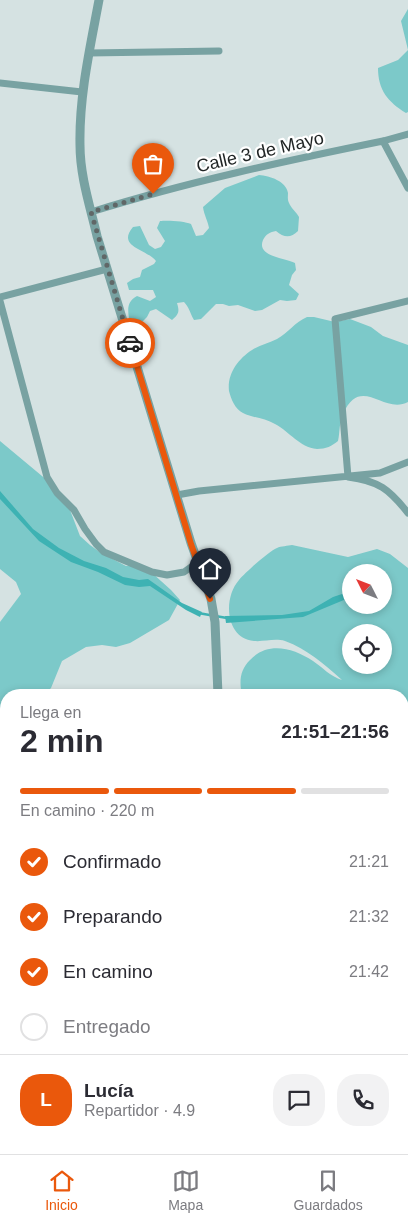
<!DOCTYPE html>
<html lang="es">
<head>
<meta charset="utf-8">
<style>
  :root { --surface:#fff; --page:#f2f2f3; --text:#2b2b33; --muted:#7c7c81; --line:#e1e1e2; --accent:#ea580c }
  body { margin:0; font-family:Helvetica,sans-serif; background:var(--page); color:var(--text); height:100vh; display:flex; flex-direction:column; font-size:19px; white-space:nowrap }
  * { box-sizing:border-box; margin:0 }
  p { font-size:16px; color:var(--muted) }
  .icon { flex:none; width:28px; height:28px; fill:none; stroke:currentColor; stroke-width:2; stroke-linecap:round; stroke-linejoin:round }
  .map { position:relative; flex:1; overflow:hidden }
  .side { position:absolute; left:0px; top:689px; width:409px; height:466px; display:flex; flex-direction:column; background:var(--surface); border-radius:20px 20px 0 0; box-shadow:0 2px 8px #0003 }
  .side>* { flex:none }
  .needle { width:32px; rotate:312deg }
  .controls { position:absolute; left:342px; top:564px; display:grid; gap:10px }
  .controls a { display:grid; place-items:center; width:50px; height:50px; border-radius:50%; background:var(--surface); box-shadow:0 2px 8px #0003; font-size:25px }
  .pin { position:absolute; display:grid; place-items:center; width:42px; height:42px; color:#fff; margin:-51px -21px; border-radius:50% 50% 50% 0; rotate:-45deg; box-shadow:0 0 5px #0007 }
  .pin .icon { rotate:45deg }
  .courier { position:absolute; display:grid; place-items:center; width:50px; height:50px; margin:-25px; border:4px solid #ea580c; border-radius:50%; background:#fff; color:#222; box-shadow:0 1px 6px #0007 }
  .headline em { font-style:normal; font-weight:700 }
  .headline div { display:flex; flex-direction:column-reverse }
  .headline { display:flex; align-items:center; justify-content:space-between; height:85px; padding:0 20px }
  h1 { font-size:32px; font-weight:700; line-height:38px }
  .bar { display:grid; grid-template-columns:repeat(4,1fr); gap:8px 5px; align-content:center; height:60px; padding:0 20px }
  .bar i { height:6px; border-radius:4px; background:var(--line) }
  .bar .selected { background:var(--accent) }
  .bar p { grid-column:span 4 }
  .line { display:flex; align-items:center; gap:12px; padding:0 20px; border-top:1px solid var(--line) }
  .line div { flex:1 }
  .round { display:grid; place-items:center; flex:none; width:52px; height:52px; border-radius:20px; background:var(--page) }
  ol { padding:0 20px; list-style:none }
  li { display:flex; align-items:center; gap:15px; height:55px }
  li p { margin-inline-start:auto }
  li .icon { padding:5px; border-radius:50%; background:var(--accent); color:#fff; stroke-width:4 }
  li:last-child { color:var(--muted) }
  li i { width:28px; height:28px; border:2px solid var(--line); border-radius:50% }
  .tab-bar { display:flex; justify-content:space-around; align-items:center; height:70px; border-top:1px solid var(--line); background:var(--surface); font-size:14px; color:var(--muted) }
  .tab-bar a { display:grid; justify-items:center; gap:2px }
  .tab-bar .selected { color:var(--accent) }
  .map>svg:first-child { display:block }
</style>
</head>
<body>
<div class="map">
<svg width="408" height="1154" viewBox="0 0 408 1154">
  <rect width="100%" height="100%" fill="#d5e2e2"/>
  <path fill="#7cc9c9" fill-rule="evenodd" d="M408,9V112L406,113C388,102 378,90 378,68L398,60L408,50L401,21Z
    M259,175C270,176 286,181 288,193C288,197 287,200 290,205C292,209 297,213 299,217L298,231C291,238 284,238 276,231C270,232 266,234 263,240C256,257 286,258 295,263L296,270L292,275L289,285L299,294L296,300L287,301L280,300L262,310L255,311L238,305L229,306L223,304H216L201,319L194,320C190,313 189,307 184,302L177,303C179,310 180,314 172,320L156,309L150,311L147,317L137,327L130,326C129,314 124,303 137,296L150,301L156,297L153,290H129L127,283L133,279L140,277L142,270L154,264L156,261C147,249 116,247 133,227L140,226L149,245L155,249L161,247L165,241L157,228L160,221C167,220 185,221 191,224L196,236L203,235L209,228C208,221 204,215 203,207L225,188Z
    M307,317H314L335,322L350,319L371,327L383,336L408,345V402C383,415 361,374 343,414C339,422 340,432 338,441C332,446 326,449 317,449C299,447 290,432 275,424C265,418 253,418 243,413C235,409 231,399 229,391C227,374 238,359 252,350C260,345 269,343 277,339C288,333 295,322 307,317Z
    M0,441L54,486L65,497L80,536L90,545L101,553L126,566L139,565L151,572L171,590L180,600L169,620L130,643L116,647L102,645L86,647L62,661L51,688L44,695H6V734L0,741V622L21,594L16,582L0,569Z
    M292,545L348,557L377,549L390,554L408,568V721L403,716L402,695H242C239,681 240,670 250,660C268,641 293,648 313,661C322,667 331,677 342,680C324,664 307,649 285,641C274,638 264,642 254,641C225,638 223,598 239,580C246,572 268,552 277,548C281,546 288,546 292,545ZM351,572H384V605H351ZM351,632H384V665H351Z
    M403,1121L408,1128V1154H381L378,1149H402Z"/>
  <path fill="#3eb2b3" d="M0,491L33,529L59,548L84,561L106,568L123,577L139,580L148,579L182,603L202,612L200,617L186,610L150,586L139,587L125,585L98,572L71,562L39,541L0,499Z
    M351,591V597L303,617L226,623L225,616L282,615L309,611L333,597Z"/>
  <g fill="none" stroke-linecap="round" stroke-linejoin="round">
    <path stroke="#3eb2b3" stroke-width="2.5" d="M198,613L227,618"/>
    <path stroke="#78a2a2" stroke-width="7" d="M89,53L219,51
      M0,83L82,92
      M383,141L408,188
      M91,212C187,182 285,161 383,141L408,134
      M0,297L107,269
      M0,301L47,477L57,493L74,510L85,529L96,544L104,552L152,572L167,575L184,572L198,562
      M408,301L335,319L348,477C379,481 389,489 408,513
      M177,495L199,491L380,473L408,462
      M0,945L6,948
      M402,985L408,984
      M0,1099L6,1088
      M0,1137L6,1143
      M13,1149L18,1154
      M303,1149L305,1154"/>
    <path stroke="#78a2a2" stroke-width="9" d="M99,0C90,48 79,96 80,145C80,176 90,206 97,236L191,543L211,599L215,622L218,695
      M143,1154L145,1149"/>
  </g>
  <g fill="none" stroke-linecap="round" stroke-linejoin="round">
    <path stroke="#606767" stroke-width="5" stroke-dasharray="0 9" d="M130,343L91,212L153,194"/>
    <path stroke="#ea580c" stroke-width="6" d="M130,343L191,544L210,599"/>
  </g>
  <g text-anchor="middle" stroke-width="4.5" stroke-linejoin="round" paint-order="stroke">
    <g font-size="18" fill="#212525" stroke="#fff">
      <text transform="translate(260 152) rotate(-13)" y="6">Calle 3 de Mayo</text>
    </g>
  </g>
</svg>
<div class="controls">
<a><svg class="needle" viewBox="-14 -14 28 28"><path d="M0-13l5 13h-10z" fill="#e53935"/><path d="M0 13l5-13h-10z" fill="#7c7c81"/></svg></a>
<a><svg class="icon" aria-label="locate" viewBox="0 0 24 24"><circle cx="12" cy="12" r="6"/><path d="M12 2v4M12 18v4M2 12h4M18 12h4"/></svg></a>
</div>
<div class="pin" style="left:153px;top:194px;background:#ea580c"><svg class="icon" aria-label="bag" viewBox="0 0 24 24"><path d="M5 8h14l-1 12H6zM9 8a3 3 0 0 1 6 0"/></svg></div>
<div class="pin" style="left:210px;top:599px;background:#1f2937"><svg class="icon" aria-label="home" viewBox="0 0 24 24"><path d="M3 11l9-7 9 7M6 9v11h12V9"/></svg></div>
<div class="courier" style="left:130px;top:343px"><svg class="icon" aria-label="car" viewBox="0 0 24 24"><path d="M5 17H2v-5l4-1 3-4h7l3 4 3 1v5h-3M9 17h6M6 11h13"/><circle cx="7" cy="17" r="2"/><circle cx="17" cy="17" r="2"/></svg></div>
<section class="side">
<div class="headline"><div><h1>2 min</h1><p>Llega en</p></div><em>21:51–21:56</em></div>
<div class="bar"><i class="selected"></i><i class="selected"></i><i class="selected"></i><i></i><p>En camino · 220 m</p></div>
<ol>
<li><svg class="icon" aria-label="check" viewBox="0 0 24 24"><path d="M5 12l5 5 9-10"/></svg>Confirmado<p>21:21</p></li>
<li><svg class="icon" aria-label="check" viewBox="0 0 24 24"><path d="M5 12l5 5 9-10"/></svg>Preparando<p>21:32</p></li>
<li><svg class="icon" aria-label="check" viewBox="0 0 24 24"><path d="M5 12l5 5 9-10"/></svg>En camino<p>21:42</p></li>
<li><i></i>Entregado</li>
</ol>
<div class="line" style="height:90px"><b class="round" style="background:var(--accent);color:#fff">L</b><div><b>Lucía</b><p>Repartidor · 4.9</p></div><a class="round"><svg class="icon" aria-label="chat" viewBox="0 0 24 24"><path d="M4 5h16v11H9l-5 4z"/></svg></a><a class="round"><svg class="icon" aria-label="phone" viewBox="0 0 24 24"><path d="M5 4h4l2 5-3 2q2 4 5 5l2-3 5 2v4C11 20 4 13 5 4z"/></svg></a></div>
</section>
</div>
<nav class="tab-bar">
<a class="selected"><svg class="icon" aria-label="home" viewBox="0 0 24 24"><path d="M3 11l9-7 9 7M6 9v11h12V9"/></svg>Inicio</a>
<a><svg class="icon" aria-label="map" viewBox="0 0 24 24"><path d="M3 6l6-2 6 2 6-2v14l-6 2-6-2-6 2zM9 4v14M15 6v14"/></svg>Mapa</a>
<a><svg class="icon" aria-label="saved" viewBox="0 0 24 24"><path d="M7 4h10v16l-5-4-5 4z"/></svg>Guardados</a>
</nav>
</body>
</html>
